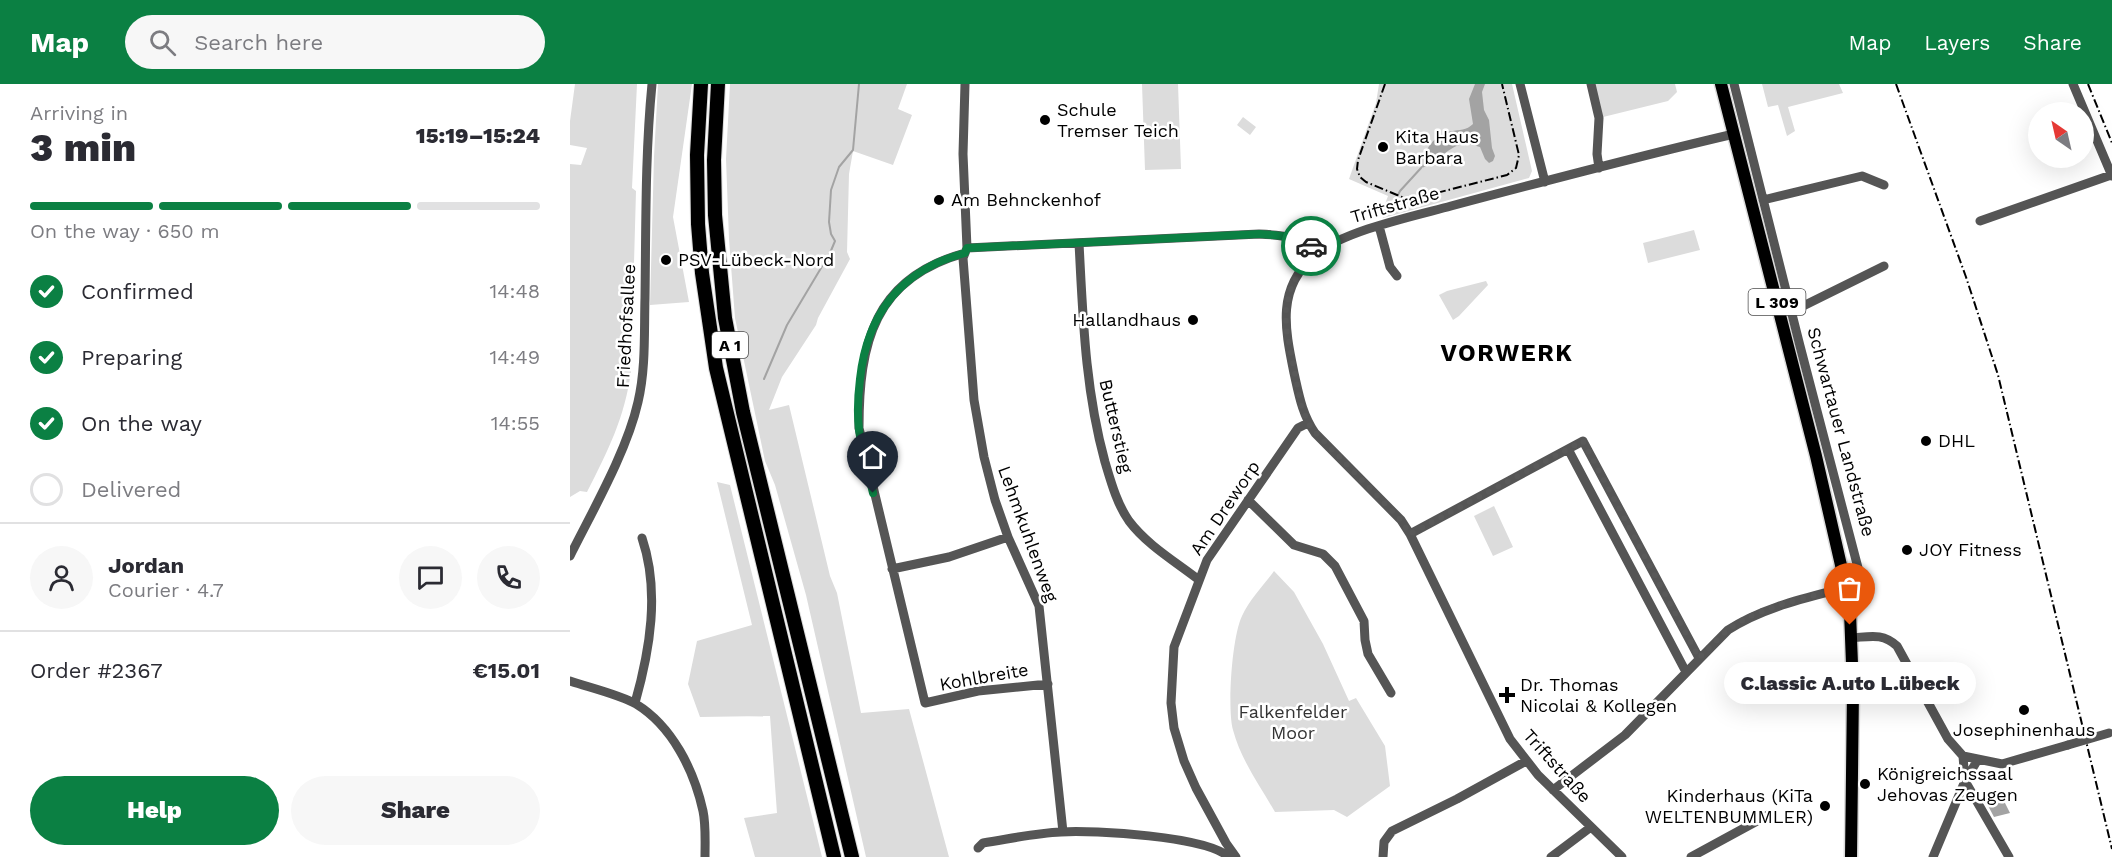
<!DOCTYPE html>
<html lang="en">
<head>
<meta charset="utf-8">
<style>
  :root { --surface:#fff; --page:#f7f7f7; --text:#2b2b33; --muted:#7c7c81; --line:#e1e1e2; --accent:#0b8043 }
  body { margin:0; font-family:"Work Sans",sans-serif; background:var(--page); color:var(--text); height:100vh; display:flex; flex-direction:column; font-size:22px; white-space:nowrap }
  * { box-sizing:border-box; margin:0 }
  p { font-size:20px; color:var(--muted) }
  .icon { flex:none; width:33px; height:33px; fill:none; stroke:currentColor; stroke-width:2; stroke-linecap:round; stroke-linejoin:round }
  .map { position:relative; flex:1; overflow:hidden }
  .drawer { display:flex; flex-direction:column; background:var(--surface); width:570px }
  .drawer>* { flex:none }
  .needle { width:39px; rotate:326deg }
  .tools { position:absolute; left:1458px; top:18px; display:grid; gap:12px }
  .tools a { display:grid; place-items:center; width:66px; height:66px; border-radius:50%; background:var(--surface); box-shadow:0 6px 24px #0002; font-size:30px }
  .pin { position:absolute; display:grid; place-items:center; width:51px; height:51px; color:#fff; margin:-62px -26px; border-radius:50% 50% 50% 0; rotate:-45deg; box-shadow:0 0 6px #0007 }
  .pin .icon { rotate:45deg }
  .courier { position:absolute; display:grid; place-items:center; width:60px; height:60px; margin:-30px; border:4px solid #0b8043; border-radius:50%; background:#fff; color:#222; box-shadow:0 2px 8px #0007 }
  .bubble { position:absolute; height:42px; border-radius:21px; background:var(--surface); box-shadow:0 6px 24px #0002; font-size:20px; font-weight:800; line-height:42px; text-align:center }
  .overview em { font-style:normal; font-weight:800 }
  .overview div { display:flex; flex-direction:column-reverse }
  .overview { display:flex; align-items:center; justify-content:space-between; height:102px; padding:0 30px }
  h1 { font-size:39px; font-weight:800; line-height:45px }
  .bar { display:grid; grid-template-columns:repeat(4,1fr); gap:9px 6px; align-content:center; height:72px; padding:0 30px }
  .bar i { height:8px; border-radius:4px; background:var(--line) }
  .bar .on { background:var(--accent) }
  .bar p { grid-column:span 4 }
  .line { display:flex; align-items:center; gap:15px; padding:0 30px; border-top:2px solid var(--line) }
  .line div { flex:1 }
  .round { display:grid; place-items:center; flex:none; width:63px; height:63px; border-radius:32px; background:var(--page) }
  ol { padding:0 30px; list-style:none }
  li { display:flex; align-items:center; gap:18px; height:66px }
  li p { margin-inline-start:auto }
  li .icon { padding:6px; border-radius:50%; background:var(--accent); color:#fff; stroke-width:4 }
  li:last-child { color:var(--muted) }
  li i { width:33px; height:33px; border:3px solid var(--line); border-radius:50% }
  .action { display:flex; gap:12px; margin-top:auto; padding:12px 30px }
  .action a { flex:1; height:69px; border-radius:36px; background:var(--accent); color:#fff; font-size:24px; font-weight:800; line-height:69px; text-align:center }
  .action a+a { background:var(--page); color:var(--text) }
  header { display:flex; align-items:center; gap:36px; box-sizing:border-box; height:84px; padding:0 30px; background:var(--accent); color:#fff }
  header strong { font-size:28px }
  nav { display:flex; gap:33px; margin-inline-start:auto; font-size:21px }
  .search { width:420px; height:54px; background:var(--page); display:flex; align-items:center; gap:15px; box-sizing:border-box; padding:0 21px; border-radius:33px; color:var(--muted); font-size:22px }
  main { display:flex; flex:1; min-height:0 }
  .map>svg:first-child { display:block }
</style>
</head>
<body>
<header>
<strong>Map</strong>
<div class="search"><svg class="icon" aria-label="search" viewBox="0 0 24 24"><circle cx="10" cy="10" r="6"/><path d="M15 15l6 6"/></svg>Search here</div>
<nav><a>Map</a><a>Layers</a><a>Share</a></nav>
</header>
<main>
<section class="drawer">
<div class="overview"><div><h1>3 min</h1><p>Arriving in</p></div><em>15:19–15:24</em></div>
<div class="bar"><i class="on"></i><i class="on"></i><i class="on"></i><i></i><p>On the way · 650 m</p></div>
<ol>
<li><svg class="icon" aria-label="check" viewBox="0 0 24 24"><path d="M5 12l5 5 9-10"/></svg>Confirmed<p>14:48</p></li>
<li><svg class="icon" aria-label="check" viewBox="0 0 24 24"><path d="M5 12l5 5 9-10"/></svg>Preparing<p>14:49</p></li>
<li><svg class="icon" aria-label="check" viewBox="0 0 24 24"><path d="M5 12l5 5 9-10"/></svg>On the way<p>14:55</p></li>
<li><i></i>Delivered</li>
</ol>
<div class="line" style="height:108px"><a class="round"><svg class="icon" aria-label="person" viewBox="0 0 24 24"><circle cx="12" cy="8" r="4"/><path d="M4 21q1-7 8-7t8 7"/></svg></a><div><b>Jordan</b><p>Courier · 4.7</p></div><a class="round"><svg class="icon" aria-label="chat" viewBox="0 0 24 24"><path d="M4 5h16v11H9l-5 4z"/></svg></a><a class="round"><svg class="icon" aria-label="phone" viewBox="0 0 24 24"><path d="M5 4h4l2 5-3 2q2 4 5 5l2-3 5 2v4C11 20 4 13 5 4z"/></svg></a></div>
<div class="line" style="height:78px"><div>Order #2367</div><b>€15.01</b></div>
<div class="action"><a>Help</a><a>Share</a></div>
</section>
<div class="map">
<svg width="1542" height="773" viewBox="0 0 1542 773">
  <rect width="100%" height="100%" fill="#fff"/>
  <path fill="#dcdcdc" d="M5,0H67L62,104L66,107L61,287C55,333 38,367 17,408L10,407L0,413V80L11,81L17,64L0,61V37Z
    M88,0H122L103,133L119,218L80,221L84,73Z
    M160,0H337L328,25L342,31L323,81L283,67L279,90L277,168L280,175L248,234L246,241L212,293L199,326L219,321L260,492L267,509L291,629L339,625L379,773H296L236,511L205,401L195,377L165,234L159,155L156,75Z
    M572,0H608L611,85L575,86Z
    M809,0H942L962,87L959,94L813,134L812,128L818,112L779,95L806,19Z
    M1021,0H1105L1107,8L1098,17L1029,34Z
    M1192,0H1269L1273,9L1218,23L1225,47L1217,52L1208,21L1198,23Z
    M673,33L686,43L680,51L667,41Z
    M1124,146L1130,166L1078,179L1073,159Z
    M916,197L918,201L889,232L883,236L869,211L877,207Z
    M147,398L160,401L252,773H185L174,734L207,729L200,632L130,633L118,600L127,557L182,541Z
    M924,422L943,463L923,472L904,432Z
    M704,487L724,508L753,560L779,617L786,614L815,662L820,702L777,733L764,726L705,728C690,702 671,676 663,646C657,625 662,552 672,532C679,516 694,501 704,487Z"/>
  <path fill="#a3a3a3" d="M905,0H915L912,8L914,26L919,36L922,64L925,72L923,77L919,79L915,75L910,63C906,62 899,60 895,60C878,61 866,81 851,84C849,77 852,73 856,67C874,37 890,53 903,40L899,15Z
    M1431,711L1440,729L1424,733L1415,716Z"/>
  <g fill="none" stroke-linecap="round" stroke-linejoin="round">
    <path stroke="#a3a3a3" stroke-width="2" d="M820,126L830,107L851,84
      M194,295L217,241L260,169L265,157L261,150L259,138L261,106L269,83L283,66L289,0"/>
    <g stroke="#dbdbdb" stroke-width="15">
      <path id="major" d="M1151,0L1246,372L1276,503L1280,528L1283,606L1281,773"/>
    </g>
    <g stroke="#dbdbdb" stroke-width="16">
      <path id="highway" d="M131,0L127,71L128,140L132,189L146,284L264,773
        M148,0L144,76L145,131L155,234L173,328L282,773"/>
    </g>
    <path stroke="#555" stroke-width="9" d="M395,0L393,70L397,164L393,174L404,316L414,373L425,416L438,453L469,522L493,748
      M950,0L975,98
      M1021,0L1029,34L1027,70L1029,84
      M1503,0L1542,92
      M1193,116L1292,92L1314,101
      M1410,137L1541,91
      M809,142L820,183L827,192
      M509,159C513,234 515,305 535,378C541,398 547,420 559,437C577,461 606,478 629,496
      M397,164L689,150C710,151 732,152 747,169
      M395,169C304,194 289,259 289,344L355,619L408,607L478,600
      M1221,228L1314,182
      M998,365L1116,588
      M678,416L724,461L753,470L765,482L794,537L795,556L798,570L821,609
      M840,450L1013,357L1129,574
      M0,472C23,426 57,367 68,318C76,284 74,248 75,214C76,143 75,71 82,0
      M322,485L379,473L438,453
      M1280,554C1299,553 1312,548 1327,562L1378,655L1393,672L1432,680L1498,661
      M0,597C18,603 51,611 66,620C102,642 124,686 133,727C136,741 135,758 135,773
      M65,619C80,566 90,507 72,454
      M1393,672L1395,697L1439,773
      M983,706L1055,651L1158,546C1198,520 1247,512 1292,499L1230,262L1164,0
      M408,764L413,759C439,755 465,749 491,748C524,746 636,752 659,773
      M666,773L656,759L626,704L614,677L604,644L601,619L604,563L637,476L728,344L738,339
      M813,773L814,758L822,747L887,715L956,677
      M981,773L1021,743
      M1052,773L968,691L940,655L840,450L831,436L745,349C732,330 729,311 724,289C715,245 706,204 745,171C773,147 844,132 881,122C975,97 1069,72 1164,50
      M1121,773L1200,730
      M1363,773L1395,697L1407,677"/>
    <use href="#major" stroke="#000" stroke-width="12"/>
    <use href="#highway" stroke="#000" stroke-width="14"/>
    <path stroke="#000" stroke-width="2" stroke-dasharray="9 3 1.5 3" stroke-linecap="butt" d="M815,0L788,76L787,85L790,93L796,98L839,116L937,91L946,84L949,71L932,0
      M1326,0L1396,193L1428,291L1542,765
      M1518,0L1542,59"/>
    <path stroke="#555" stroke-width="9" d="M1498,661L1539,649"/>
  </g>
  <g fill="none" stroke-linecap="round" stroke-linejoin="round">
    <path stroke="#595959" stroke-width="6" stroke-dasharray="0 10.8" d="M741,162L747,169L727,192L720,207L716,225V243L731,321L738,339L745,348L831,436L840,450L1013,357L1129,574C1138,565 1148,554 1159,545C1189,522 1239,514 1276,503L1280,541"/>
    <path stroke="#0b8043" stroke-width="8" d="M303,409C298,388 292,367 289,346C287,329 288,311 290,295C297,230 331,186 395,169L397,164L689,150C707,151 727,152 741,162"/>
  </g>
  <g fill="#000" stroke="#fff" stroke-width="2">
    <circle cx="475" cy="36" r="6"/>
    <circle cx="813" cy="63" r="6"/>
    <circle cx="369" cy="116" r="6"/>
    <circle cx="96" cy="176" r="6"/>
    <circle cx="623" cy="236" r="6"/>
    <circle cx="1356" cy="357" r="6"/>
    <circle cx="1337" cy="466" r="6"/>
    <path d="M934 602h6v6h6v6h-6v6h-6v-6h-6v-6h6z"/>
    <circle cx="1454" cy="626" r="6"/>
    <circle cx="1295" cy="700" r="6"/>
    <circle cx="1255" cy="722" r="6"/>
  </g>
  <g text-anchor="middle" stroke-width="5" stroke-linejoin="round" paint-order="stroke">
    <g fill="#fff" stroke="#4c4c4c" stroke-width="1.5">
      <rect x="1178.5" y="205" width="57" height="26" rx="4.5"/>
      <rect x="142" y="248" width="36" height="26" rx="4.5"/>
    </g>
    <g font-size="16" font-weight="bold" fill="#000">
      <text x="1207" y="224">L 309</text>
      <text x="160" y="267">A 1</text>
    </g>
    <g font-size="18" fill="#000" stroke="#fff" text-anchor="start">
      <text x="487" y="32">Schule<tspan x="487" dy="21">Tremser Teich</tspan></text>
      <text x="825" y="59">Kita Haus<tspan x="825" dy="21">Barbara</tspan></text>
      <text x="381" y="122">Am Behnckenhof</text>
      <text x="108" y="182">PSV-Lübeck-Nord</text>
      <text x="611" y="242" text-anchor="end">Hallandhaus</text>
      <text x="1368" y="363">DHL</text>
      <text x="1349" y="472">JOY Fitness</text>
      <text x="950" y="607">Dr. Thomas<tspan x="950" dy="21">Nicolai &amp; Kollegen</tspan></text>
      <text x="1454" y="652" text-anchor="middle">Josephinenhaus</text>
      <text x="1307" y="696">Königreichssaal<tspan x="1307" dy="21">Jehovas Zeugen</tspan></text>
      <text x="1243" y="718" text-anchor="end">Kinderhaus (KiTa<tspan x="1243" dy="21">WELTENBUMMLER)</tspan></text>
    </g>
    <g font-size="18" fill="#000" stroke="#fff">
      <text transform="translate(825 121) rotate(-16)" y="6">Triftstraße</text>
      <text transform="translate(56 242) rotate(-87)" y="6">Friedhofsallee</text>
      <text transform="translate(546 342) rotate(77)" y="6">Butterstieg</text>
      <text transform="translate(1271 348) rotate(75)" y="6">Schwartauer Landstraße</text>
      <text transform="translate(655 424) rotate(-56)" y="6">Am Dreworp</text>
      <text transform="translate(458 450) rotate(70)" y="6">Lehmkuhlenweg</text>
      <text transform="translate(414 593) rotate(-10)" y="6">Kohlbreite</text>
      <text transform="translate(987 682) rotate(48)" y="6">Triftstraße</text>
    </g>
    <g font-size="18" fill="#333" stroke="#fff">
      <text x="723" y="634">Falkenfelder<tspan x="723" dy="21">Moor</tspan></text>
    </g>
    <g font-size="24" font-weight="bold" letter-spacing="1.5" fill="#000" stroke="#fff">
      <text x="937" y="277">VORWERK</text>
    </g>
  </g>
</svg>
<div class="tools">
<a><svg class="needle" viewBox="-14 -14 28 28"><path d="M0-13l5 13h-10z" fill="#e53935"/><path d="M0 13l5-13h-10z" fill="#7c7c81"/></svg></a>
</div>
<div class="pin" style="left:1280px;top:541px;background:#ea580c"><svg class="icon" aria-label="bag" viewBox="0 0 24 24"><path d="M5 8h14l-1 12H6zM9 8a3 3 0 0 1 6 0"/></svg></div>
<div class="pin" style="left:303px;top:409px;background:#1f2937"><svg class="icon" aria-label="home" viewBox="0 0 24 24"><path d="M3 11l9-7 9 7M6 9v11h12V9"/></svg></div>
<div class="courier" style="left:741px;top:162px"><svg class="icon" aria-label="car" viewBox="0 0 24 24"><path d="M5 17H2v-5l4-1 3-4h7l3 4 3 1v5h-3M9 17h6M6 11h13"/><circle cx="7" cy="17" r="2"/><circle cx="17" cy="17" r="2"/></svg></div>
<div class="bubble" style="left:1154px;top:578px;width:252px">C.lassic A.uto L.übeck</div>
</div>
</main>
</body>
</html>
